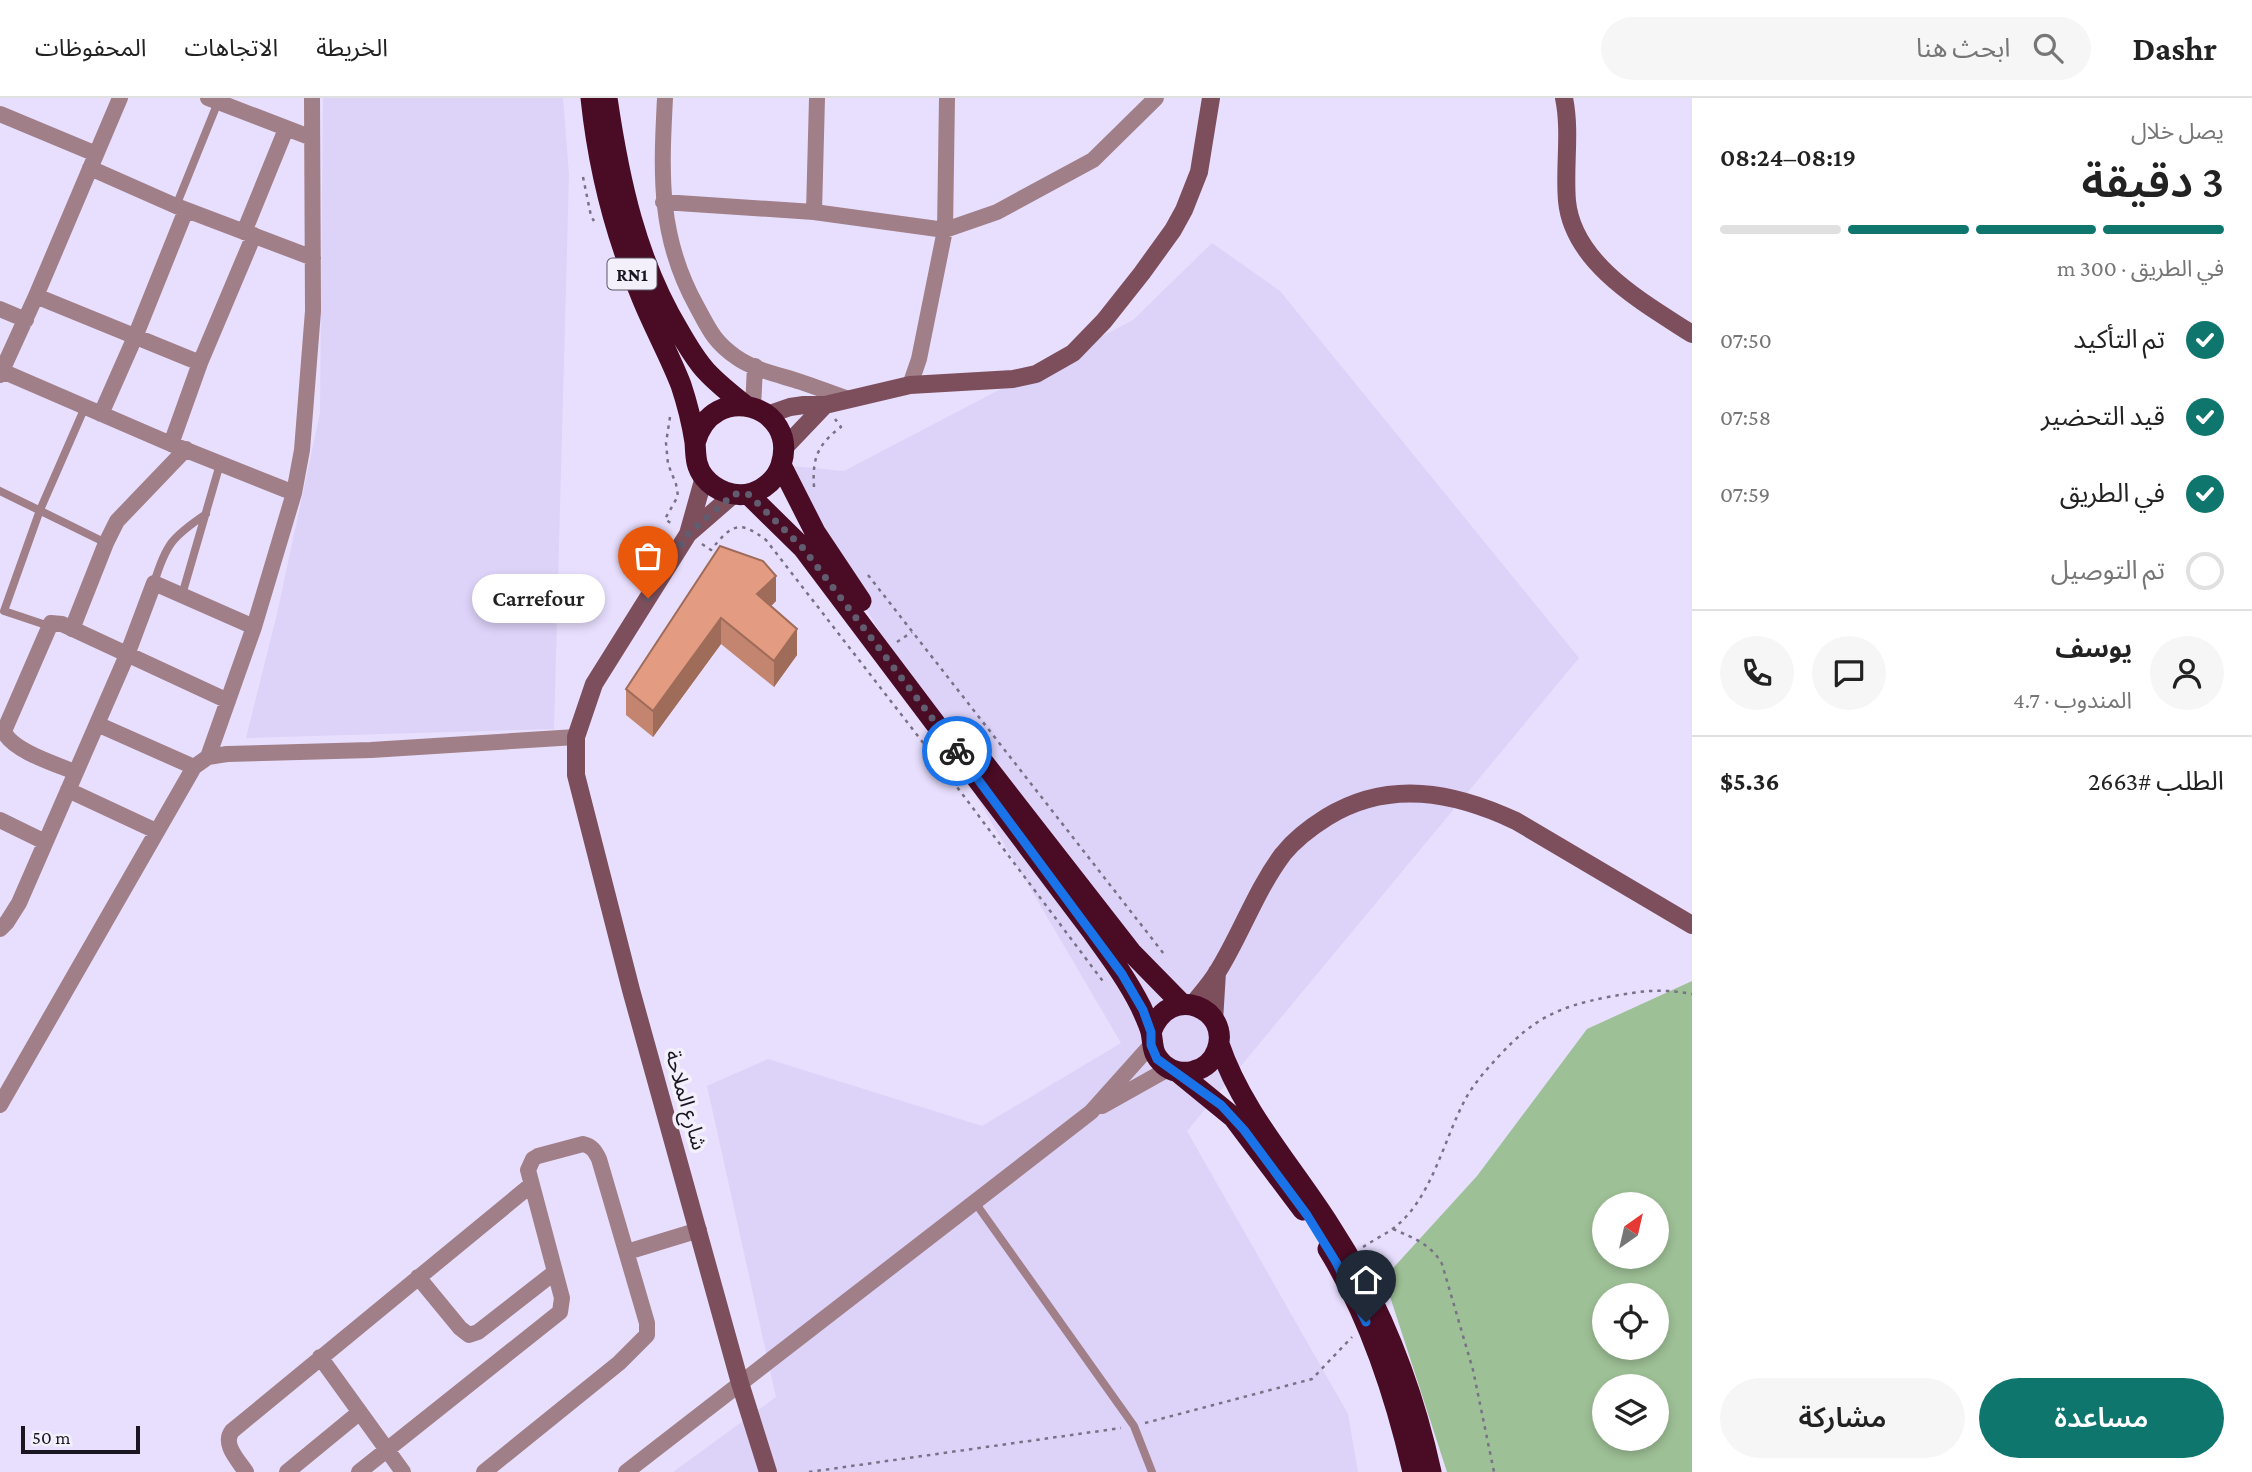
<!DOCTYPE html>
<html lang="ar">
<head>
<meta charset="utf-8">
<style>
  :root { --surface:#fff; --page:#f6f6f6; --text:#222; --muted:#767676; --line:#e0e0e0; --accent:#0f766e }
  body { margin:0; font-family:"Crimson Pro","Noto Sans Arabic",serif; background:var(--page); color:var(--text); direction:rtl; height:100vh; display:flex; flex-direction:column; font-size:26px; white-space:nowrap }
  * { box-sizing:border-box; margin:0 }
  p { font-size:23px; color:var(--muted) }
  .icon { flex:none; width:38px; height:38px; fill:none; stroke:currentColor; stroke-width:2; stroke-linecap:round; stroke-linejoin:round }
  .map { position:relative; flex:1; overflow:hidden; direction:ltr }
  .sheet { display:flex; flex-direction:column; background:var(--surface); width:560px }
  .sheet>* { flex:none }
  .needle { width:46px; rotate:34deg }
  .tools { position:absolute; left:1592px; top:1094px; display:grid; gap:14px }
  .tools a { display:grid; place-items:center; width:77px; height:77px; border-radius:50%; background:var(--surface); box-shadow:0 4px 10px #0003; font-size:35px }
  .scale { position:absolute; left:21px; bottom:18px; width:119px; box-sizing:border-box; padding-left:7px; border:4px solid #191621; border-top:0; font-size:19px; line-height:24px; white-space:nowrap; color:#191621; -webkit-text-stroke:5px #f3f0fc; paint-order:stroke }
  .pin { position:absolute; display:grid; place-items:center; width:60px; height:60px; color:#fff; margin:-72px -30px; border-radius:50% 50% 50% 0; rotate:-45deg; box-shadow:0 0 7px #0007 }
  .pin .icon { rotate:45deg }
  .courier { position:absolute; display:grid; place-items:center; width:70px; height:70px; margin:-35px; border:5px solid #1a73e8; border-radius:50%; background:#fff; color:#222; box-shadow:0 2px 9px #0007 }
  .bubble { position:absolute; height:49px; border-radius:24px; background:var(--surface); box-shadow:0 4px 10px #0003; font-size:23px; font-weight:600; line-height:49px; text-align:center; direction:rtl }
  .overview em { font-style:normal; font-weight:600 }
  .overview div { display:flex; flex-direction:column-reverse }
  .overview { display:flex; align-items:center; justify-content:space-between; height:119px; padding:0 28px }
  h1 { font-size:46px; font-weight:600; line-height:52px }
  .bar { display:grid; grid-template-columns:repeat(4,1fr); gap:10px 7px; align-content:center; height:84px; padding:0 28px }
  .bar i { height:9px; border-radius:5px; background:var(--line) }
  .bar .on { background:var(--accent) }
  .bar p { grid-column:span 4 }
  .line { display:flex; align-items:center; gap:18px; padding:0 28px; border-top:2px solid var(--line) }
  .line div { flex:1 }
  .round { display:grid; place-items:center; flex:none; width:74px; height:74px; border-radius:37px; background:var(--page) }
  ol { padding:0 28px; list-style:none }
  li { display:flex; align-items:center; gap:21px; height:77px }
  li p { margin-inline-start:auto }
  li .icon { padding:7px; border-radius:50%; background:var(--accent); color:#fff; stroke-width:4 }
  li:last-child { color:var(--muted) }
  li i { width:38px; height:38px; border:4px solid var(--line); border-radius:50% }
  .primary-button { display:flex; gap:14px; margin-top:auto; padding:14px 28px }
  .primary-button a { flex:1; height:80px; border-radius:42px; background:var(--accent); color:#fff; font-size:28px; font-weight:600; line-height:80px; text-align:center }
  .primary-button a+a { background:var(--page); color:var(--text) }
  header { display:flex; align-items:center; gap:42px; box-sizing:border-box; height:98px; padding:0 35px; background:var(--surface); border-bottom:2px solid var(--line) }
  header strong { font-size:33px }
  nav { display:flex; gap:38px; margin-inline-start:auto; font-size:24px }
  .search { width:490px; height:63px; background:var(--page); display:flex; align-items:center; gap:18px; box-sizing:border-box; padding:0 24px; border-radius:38px; color:var(--muted); font-size:26px }
  main { display:flex; flex:1; min-height:0 }
  .map>svg:first-child { display:block }
</style>
</head>
<body>
<header>
<strong>Dashr</strong>
<div class="search"><svg class="icon" aria-label="search" viewBox="0 0 24 24"><circle cx="10" cy="10" r="6"/><path d="M15 15l6 6"/></svg>ابحث هنا</div>
<nav><a>الخريطة</a><a>الاتجاهات</a><a>المحفوظات</a></nav>
</header>
<main>
<section class="sheet">
<div class="overview"><div><h1>3 دقيقة</h1><p>يصل خلال</p></div><em>08:19–08:24</em></div>
<div class="bar"><i class="on"></i><i class="on"></i><i class="on"></i><i></i><p>في الطريق · 300 m</p></div>
<ol>
<li><svg class="icon" aria-label="check" viewBox="0 0 24 24"><path d="M5 12l5 5 9-10"/></svg>تم التأكيد<p>07:50</p></li>
<li><svg class="icon" aria-label="check" viewBox="0 0 24 24"><path d="M5 12l5 5 9-10"/></svg>قيد التحضير<p>07:58</p></li>
<li><svg class="icon" aria-label="check" viewBox="0 0 24 24"><path d="M5 12l5 5 9-10"/></svg>في الطريق<p>07:59</p></li>
<li><i></i>تم التوصيل</li>
</ol>
<div class="line" style="height:126px"><a class="round"><svg class="icon" aria-label="person" viewBox="0 0 24 24"><circle cx="12" cy="8" r="4"/><path d="M4 21q1-7 8-7t8 7"/></svg></a><div><b>يوسف</b><p>المندوب · 4.7</p></div><a class="round"><svg class="icon" aria-label="chat" viewBox="0 0 24 24"><path d="M4 5h16v11H9l-5 4z"/></svg></a><a class="round"><svg class="icon" aria-label="phone" viewBox="0 0 24 24"><path d="M5 4h4l2 5-3 2q2 4 5 5l2-3 5 2v4C11 20 4 13 5 4z"/></svg></a></div>
<div class="line" style="height:91px"><div>الطلب #2663</div><b>$5.36</b></div>
<div class="primary-button"><a>مساعدة</a><a>مشاركة</a></div>
</section>
<div class="map">
<svg width="1692" height="1374" viewBox="0 0 1692 1374">
  <rect width="100%" height="100%" fill="#e8dffe"/>
  <path fill="#ddd2f8" d="M323,0H563L569,77L554,631L246,640L277,516L320,315Z
    M1212,145L1280,193L1579,560L1187,1033L1348,1316L1358,1374H673L776,1299L707,988L768,961L982,1028L1121,945L782,367L844,373L1133,222Z"/>
  <path fill="#9ec096" fill-rule="evenodd" d="M1692,883V1374H1447L1384,1180L1477,1078L1587,931ZM1605,1106H1657V1158H1605ZM1605,1197H1657V1250H1605ZM1605,1288H1657V1340H1605Z"/>
  <g fill="none" stroke-linecap="round" stroke-linejoin="round">
    <path stroke="#787287" stroke-width="2.5" stroke-dasharray="3.5 5" stroke-linecap="butt" d="M583,79L591,118L594,123
      M670,319L666,345L668,366L676,386L678,398L665,421L672,426
      M814,389C812,360 818,346 841,329L835,321
      M702,446L711,452C731,427 739,421 766,442L945,673L1105,886
      M868,477L1164,856L1162,858
      M897,544L912,534
      M1393,1131C1413,1140 1431,1146 1442,1166L1473,1272L1494,1374
      M1363,1149C1372,1143 1382,1138 1391,1132C1432,1103 1443,1042 1466,1000C1475,984 1487,971 1499,958C1534,920 1558,909 1608,899C1641,893 1659,890 1692,896
      M1145,1325L1312,1281L1352,1239
      M809,1374L1121,1330"/>
    <path stroke="#a07f88" stroke-width="8" d="M176,108L218,4
      M0,393L106,445
      M154,485C166,446 172,439 206,416
      M182,497L220,366
      M49,528L4,513L40,412L85,309
      M974,1103L1134,1328L1152,1374"/>
    <path stroke="#a07f88" stroke-width="16" d="M208,0L312,40
      M665,0C661,77 658,139 697,209C709,231 714,244 736,259C754,272 780,277 801,284C816,289 831,295 846,300
      M0,16L96,56
      M90,70L176,108L313,160
      M663,104L814,114L945,132L997,114L1093,62L1156,0
      M814,114L817,0
      M244,134L286,31
      M36,198L200,265
      M0,211L26,222
      M2,273L171,346L294,395
      M0,277L36,198L120,0
      M910,287L919,261L945,132L947,0
      M753,310L755,268
      M101,316L135,239L186,112
      M171,346L200,265L254,137
      M72,531L106,445L117,423L186,351
      M97,626L194,669
      M208,659L254,529L294,395L302,352L313,213L312,0
      M75,674C58,667 10,652 4,633L51,525L62,526L228,603
      M68,692L156,733
      M0,722L45,744
      M0,831L7,824L19,805L127,557L154,485L254,529
      M0,1007L194,669L208,659L227,656L371,652L576,639
      M1102,1008L1168,971
      M627,1154L699,1132
      M418,1179L460,1230L469,1237L478,1234L555,1174
      M320,1259L403,1374
      M246,1374C238,1362 222,1346 232,1333L531,1087
      M287,1374L360,1314
      M359,1374L560,1214L562,1200L528,1072L533,1061L538,1058L583,1046C592,1048 595,1053 599,1061L647,1225V1237L619,1265L484,1374
      M626,1374L1091,1014L1151,947"/>
    <path stroke="#7d4f5c" stroke-width="18" d="M1564,0C1571,34 1564,68 1567,103C1573,166 1644,205 1692,236
      M767,317L790,309L804,307H825L910,287L1013,281L1036,276L1073,255L1104,223L1142,175L1173,132L1184,112L1199,74L1211,0
      M784,350L825,307
      M734,396L688,436L594,586L576,639V677L631,892L740,1285L768,1374
      M688,436L704,379
      M1192,907C1201,896 1211,885 1218,873C1241,836 1256,792 1283,756C1295,741 1311,729 1327,719C1389,681 1454,694 1516,723L1692,827
      M1214,923L1217,874"/>
    <path stroke="#4a0b25" stroke-width="21" d="M591,0C598,67 614,133 640,195C652,226 669,256 681,287C687,305 692,325 695,344C696,357 695,368 704,379C715,393 735,400 752,395C765,391 777,380 781,367C800,307 712,281 695,345
      M607,0C619,82 636,162 679,233C687,247 695,261 706,273C718,286 732,297 746,308
      M781,367L815,434L861,503
      M748,396L803,450L1091,832C1109,857 1127,881 1141,909C1144,916 1149,926 1151,934C1154,949 1151,955 1164,967C1172,974 1184,976 1194,973C1205,970 1213,963 1217,952C1232,911 1170,883 1151,934
      M973,651L1131,854L1182,906
      M1219,946C1242,1014 1292,1068 1330,1128C1379,1203 1412,1287 1431,1374
      M1178,974L1233,1019L1303,1112
      M1328,1151C1370,1219 1395,1296 1413,1374"/>
  </g>
  <path fill="#c3856f" d="M720,448L776,503L771,508L797,557L774,589L721,546L653,639L626,617V591Z"/>
  <path fill="#9f6c5a" d="M776,478V503L757,522V496Z
    M721,520V546L653,639V613Z
    M797,531V557L774,589V563Z"/>
  <path fill="#e39b81" stroke="#9f6c5a" stroke-width="2" d="M720,448L763,463L776,478L757,496L797,531L774,563L721,520L653,613L626,591Z"/>
  <g fill="none" stroke-linecap="round" stroke-linejoin="round">
    <path stroke="#615c6e" stroke-width="7" stroke-dasharray="0 12.6" d="M648,500L688,436L734,396H748L803,450L957,653"/>
    <path stroke="#1a73e8" stroke-width="9" d="M957,653L1122,876L1143,912L1151,934V947L1157,961L1221,1007L1244,1032L1307,1117L1336,1164L1366,1224"/>
  </g>
  <g text-anchor="middle" stroke-width="7" stroke-linejoin="round" paint-order="stroke">
    <rect fill="#f3f0fc" stroke="#5a5763" stroke-width="2" x="607.5" y="160.5" width="49" height="31" rx="5"/>
    <g font-size="19" font-weight="bold" fill="#191621">
      <text x="632" y="183">RN1</text>
    </g>
    <g font-size="21" fill="#191621" stroke="#f3f0fc">
      <text transform="translate(686 1002) rotate(74)" y="7">شارع الملاحة</text>
    </g>
  </g>
</svg>
<div class="tools">
<a><svg class="needle" viewBox="-14 -14 28 28"><path d="M0-13l5 13h-10z" fill="#e53935"/><path d="M0 13l5-13h-10z" fill="#767676"/></svg></a>
<a><svg class="icon" aria-label="locate" viewBox="0 0 24 24"><circle cx="12" cy="12" r="6"/><path d="M12 2v4M12 18v4M2 12h4M18 12h4"/></svg></a>
<a><svg class="icon" aria-label="layers" viewBox="0 0 24 24"><path d="M12 4l9 5-9 5-9-5zM3 14l9 5 9-5"/></svg></a>
</div>
<div class="scale">50 m</div>
<div class="pin" style="left:648px;top:500px;background:#ea580c"><svg class="icon" aria-label="bag" viewBox="0 0 24 24"><path d="M5 8h14l-1 12H6zM9 8a3 3 0 0 1 6 0"/></svg></div>
<div class="pin" style="left:1366px;top:1224px;background:#1f2937"><svg class="icon" aria-label="home" viewBox="0 0 24 24"><path d="M3 11l9-7 9 7M6 9v11h12V9"/></svg></div>
<div class="courier" style="left:957px;top:653px"><svg class="icon" aria-label="bike" viewBox="0 0 24 24"><circle cx="6" cy="16" r="4"/><circle cx="18" cy="16" r="4"/><path d="M6 16l4-8h5l3 8M10 8l3 8H6M13 5h3"/></svg></div>
<div class="bubble" style="left:472px;top:476px;width:133px">Carrefour</div>
</div>
</main>
</body>
</html>
